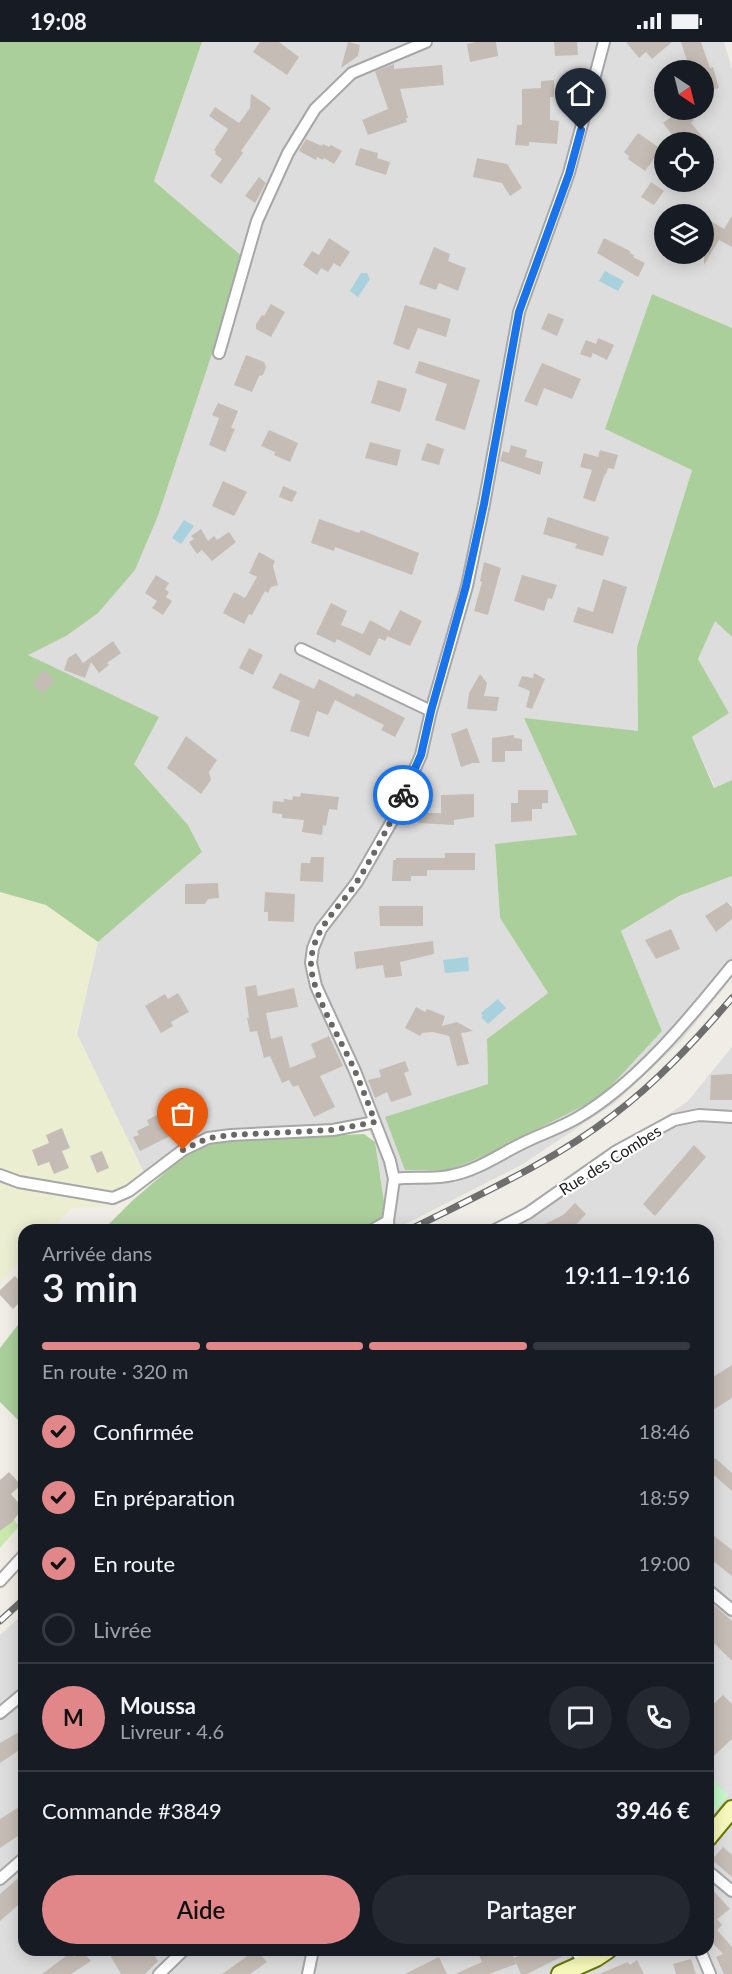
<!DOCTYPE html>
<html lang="fr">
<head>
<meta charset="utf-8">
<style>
  :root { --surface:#171b24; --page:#242831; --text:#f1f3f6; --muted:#9ea1a6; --line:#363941; --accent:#e18789 }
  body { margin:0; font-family:Lato,sans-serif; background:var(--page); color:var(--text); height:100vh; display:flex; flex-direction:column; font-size:22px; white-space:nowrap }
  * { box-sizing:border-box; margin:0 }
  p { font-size:20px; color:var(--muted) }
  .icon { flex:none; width:33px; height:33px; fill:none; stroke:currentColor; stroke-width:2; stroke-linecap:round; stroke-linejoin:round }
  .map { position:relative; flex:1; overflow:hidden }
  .panel { position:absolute; left:18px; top:1182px; width:696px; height:732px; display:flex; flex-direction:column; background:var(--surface); border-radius:18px; box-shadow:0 3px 15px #0003 }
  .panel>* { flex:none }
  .needle { width:39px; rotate:145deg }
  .tools { position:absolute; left:654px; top:18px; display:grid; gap:12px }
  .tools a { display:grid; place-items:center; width:60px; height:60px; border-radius:50%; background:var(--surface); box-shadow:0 3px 15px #0003; font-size:30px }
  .pin { position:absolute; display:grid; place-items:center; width:51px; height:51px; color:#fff; margin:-62px -26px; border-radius:50% 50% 50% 0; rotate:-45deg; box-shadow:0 0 6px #0007 }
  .pin .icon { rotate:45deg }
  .courier { position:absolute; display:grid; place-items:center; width:60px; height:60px; margin:-30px; border:4px solid #1a73e8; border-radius:50%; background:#fff; color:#222; box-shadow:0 2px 8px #0007 }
  .headline em { font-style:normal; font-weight:600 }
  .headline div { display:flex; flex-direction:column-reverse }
  .headline { display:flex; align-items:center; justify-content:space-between; height:102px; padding:0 24px }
  h1 { font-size:39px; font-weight:600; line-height:45px }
  .bar { display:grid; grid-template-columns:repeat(4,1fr); gap:9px 6px; align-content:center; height:72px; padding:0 24px }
  .bar i { height:8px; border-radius:4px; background:var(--line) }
  .bar .active { background:var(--accent) }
  .bar p { grid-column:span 4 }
  .line { display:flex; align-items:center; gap:15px; padding:0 24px; border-top:2px solid var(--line) }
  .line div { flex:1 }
  .round { display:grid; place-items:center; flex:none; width:63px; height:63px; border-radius:32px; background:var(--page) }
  ol { padding:0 24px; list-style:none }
  li { display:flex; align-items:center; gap:18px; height:66px }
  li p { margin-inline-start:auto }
  li .icon { padding:6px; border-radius:50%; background:var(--accent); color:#111; stroke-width:4 }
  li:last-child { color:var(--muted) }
  li i { width:33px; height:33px; border:3px solid var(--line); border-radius:50% }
  .cta { display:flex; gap:12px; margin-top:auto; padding:12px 24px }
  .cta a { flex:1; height:69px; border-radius:36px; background:var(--accent); color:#111; font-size:24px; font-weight:600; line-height:69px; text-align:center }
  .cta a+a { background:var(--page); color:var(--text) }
  .status { display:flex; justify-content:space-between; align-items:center; height:42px; padding:0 30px; background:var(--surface); direction:ltr }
  .status svg { height:16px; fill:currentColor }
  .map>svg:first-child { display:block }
</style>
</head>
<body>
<div class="status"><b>19:08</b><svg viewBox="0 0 49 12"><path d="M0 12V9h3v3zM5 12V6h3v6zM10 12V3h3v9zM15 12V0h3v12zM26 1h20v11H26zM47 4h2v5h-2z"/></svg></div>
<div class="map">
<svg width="732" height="1932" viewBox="0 0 732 1932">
  <rect width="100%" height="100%" fill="#f0ede6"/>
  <path fill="#dedddd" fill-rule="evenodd" d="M202,0H724L732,27V286L652,252L606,386L692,428L637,605L638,689L578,794L495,802L500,876L548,951L487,997L488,1042L386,1075L450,1128L486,1113L601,1055L662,989L621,889L679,854L732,834V936L681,999L616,1060L523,1122L394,1188L386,1173L375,1100L363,1077L341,1084L246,1085L196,1091L144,1131L77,992L98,900L202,810L188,783L134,722L27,613L66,594L135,528L158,474L244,216L154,139ZM664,28H704V68H664ZM664,100H704V140H664ZM664,172H704V212H664Z
    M715,578L732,595V738L715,746L692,695L729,671L698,617Z
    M732,1005V1932H0V1593L24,1571V1908H708V1188H497L688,1059Z"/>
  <path fill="#eceed2" d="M0,850L46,863L98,900L77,992L144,1131L113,1164L72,1166L51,1188H24V1216L0,1242Z"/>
  <path fill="#cbe9ad" d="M0,1461L19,1484L0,1506Z"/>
  <path fill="#abcf9b" d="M0,0H202L154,139L244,216L158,474L135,528L98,571L66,594L28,613L159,675L134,722L188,783L202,810L98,900L46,863L0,850Z
    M652,252L732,286V595L715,579L698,617L729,671L692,695L714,746L732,738V834L679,854L621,889L662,989L601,1055L486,1113L450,1128H405L385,1075L488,1042L487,997L548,951L500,876L495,802L577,793L524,676L638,689L637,605L692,428L605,387Z
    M364,1092L375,1100L386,1173L381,1180L365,1188H103L133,1158L189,1110L214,1100Z
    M24,1275V1384L0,1360V1306Z"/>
  <path fill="#c4f9c8" d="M708,1731L728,1754L715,1770L708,1763Z"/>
  <path fill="#e0e0e0" d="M727,1704L732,1709V1748L728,1754L708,1731V1719Z"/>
  <path fill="#a7d1dd" d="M605,229L624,239L618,249L599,239Z
    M361,231H367L370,237L358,255L350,249Z
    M184,478L194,484L181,502L172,496Z
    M468,915L469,929L445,931L443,918Z
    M498,957L506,966L488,982L481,975L483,974L481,971Z"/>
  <path fill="#c5bdb5" d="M260,0H279L299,15L287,33L253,10Z
    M348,0L360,3L358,14L341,26Z
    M476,0H496L498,14L470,20L467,2Z
    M554,0H577L578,13L555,14Z
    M626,0H672L652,17L646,10L639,16Z
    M681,0H701L710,26L713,25L719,46L704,50V28H690Z
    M394,22V27L442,23L444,43L400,47L408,76H406L407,80L368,93L362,78L388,67L375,29Z
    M554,38V55H550V78L559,79L557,102L529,100V104L515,103L517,83H522V47L541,46V39Z
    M251,52L271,66L241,109L243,111L221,142L210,134L222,117L215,112L216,110L214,108L228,87L209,74L215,65L239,81L250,66Z
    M680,68H686L694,78L691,81L707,100H688L680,91L674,95L663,81Z
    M638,91L661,107L645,129L628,117L629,114L624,110Z
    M306,97L322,104L323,102L329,105L331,103L342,109L334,122L324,116L323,118L317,115L316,118L299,109Z
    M360,106L378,111L377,116L390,120L386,133L355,123Z
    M477,116L507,122L522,146L510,154L502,141L473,135Z
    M259,135L266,141L255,161L245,154Z
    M651,140L664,149L654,163L641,155Z
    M732,174V205L719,198L704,223V175L724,187Z
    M329,196L350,210L340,225L334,221L328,230L321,226L317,233L303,223L312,209L319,213Z
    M604,196L630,209V211L634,213L633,215L645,221L638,235L597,211Z
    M434,205L450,212L448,219L466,226L458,249L439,241L436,248L419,242Z
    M271,262L285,270L271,295L256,287V282L262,273L264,274Z
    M405,263L451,277L446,295L418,286L409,308L393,302Z
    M548,271L564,277L557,294L541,287Z
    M598,296L614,303L607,318L593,311V310L591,316L580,312L586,298L596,302Z
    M246,313L264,320L266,325L263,333L259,334L252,350L234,343Z
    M419,319L480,338L465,388L435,378L447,342L415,331Z
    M542,321L581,337L572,357L544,346L537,364L524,359Z
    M378,338L407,347L400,370L371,361Z
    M218,361L238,369L231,386L235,387L225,410L209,403L219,376L212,373Z
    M269,388L298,401L290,420L274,413L275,410L261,404Z
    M370,400L401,408L397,424L365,416Z
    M427,401L444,407L439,423L421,418Z
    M511,403L527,408L525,415L543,420L540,433L500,419L503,409L509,411Z
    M600,408L618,413L614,427L608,426L606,432H605L595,460L583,456L592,428L580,425L584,411L598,415Z
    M223,439L247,450L234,474L212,464Z
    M283,444L297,450L292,460L279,455Z
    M548,475L609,495L603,514L575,506L577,502L543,492Z
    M319,477L359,491L361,488L419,511L412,533L335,505L334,509L311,501Z
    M201,487L208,499L214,494L217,498L229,490L236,500L212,519L202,508L197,512L189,500L194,497L191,494Z
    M259,510L275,519L273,524L278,543L271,545L268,551L265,549L252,573L249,572L244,582L223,571L234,550L245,556L257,535L249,531Z
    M484,520L501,526L488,573L474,569L482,540L480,539Z
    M156,533L169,541L165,547L169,550L166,555L172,559L163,573L152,566L157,559L145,551Z
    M522,533L557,543L552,557L548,556L544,569L514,559Z
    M603,537L627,545L613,592L573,580L578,565L593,570Z
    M331,561L347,569L341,583L363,592L370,578L390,589L385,599L379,596L370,614L337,597L335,601L316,592Z
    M400,568L422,579L410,604L387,594Z
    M113,599L121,611L107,621L109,623L99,631L91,620L85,636L64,628L68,616L76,611L83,621Z
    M249,606L263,613L253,633L239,626Z
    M44,628L55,638L43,652L32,642Z
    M280,631L314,647L319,637L354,655L356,651L405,676L395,695L381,688L384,683L335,658L328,673L317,669L309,695L290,689L300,659L272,646Z
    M534,631L545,637L532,667L526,665L530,649L518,644L522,634L533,636Z
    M480,632L487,641L484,654L499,655L497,669L467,667L469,651Z
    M467,686L480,721H472L461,725L451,692Z
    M514,693V696L522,697V709H505V720H492V696Z
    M186,694L217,718L209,730L211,738L201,752L167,726Z
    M518,748H548V761H542V767H532V779L511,780V761H518Z
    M301,751L339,755L337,768L329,767L326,784L323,783L322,793L302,790L304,778L282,776V772L272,771L273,759L284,760V757L292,758L293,754L300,755Z
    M474,752V775L454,778V783L418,781V771H441V753Z
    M445,811H475V828H427V834H411V839H392L393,818H396V816H445Z
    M311,815H324L323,840L300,839L301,821H310Z
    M218,841L219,856L208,857L205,862H185V842Z
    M265,850L295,852L294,880L268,879V870H264Z
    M727,860L732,866V877L716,890L705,874Z
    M379,864H423V884H380Z
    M671,887L680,907L656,917L645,898Z
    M433,899L434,912L400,920L402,934L385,936L383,923L356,927L354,910Z
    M256,943L258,954L294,946L298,965L266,971L271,997L282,994L290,1026L316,1015L311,1002L329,994L343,1024L320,1034L335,1065L314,1075L298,1043L293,1045L289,1038L282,1041L270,1014L264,1016L257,989L250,990L247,976H249L245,945Z
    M178,951L189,970L171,980L173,984L161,991L145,964L165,952L168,957Z
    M416,965L425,970L427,967L445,974L442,984L457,980L473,989L461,991L469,1022L457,1024L449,994L433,990L422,991L420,994L405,986Z
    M405,1019L409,1029L404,1031L412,1053L391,1060L387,1050L375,1056L368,1038L381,1035L379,1028Z
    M732,1032V1058H710L711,1033Z
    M161,1071L172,1093L140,1109L133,1095L139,1093L137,1089L149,1083L147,1078Z
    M62,1086L70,1106L62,1109L69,1126L54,1132L49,1120L38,1124L32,1108L49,1101L46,1093Z
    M694,1103L706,1115L655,1174L643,1162Z
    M102,1109L109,1126L97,1131L90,1114Z
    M575,1161L586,1172L571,1188H533L563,1173Z
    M15,1234L24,1243V1256L13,1267L0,1253V1248Z
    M732,1323V1356L708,1371V1338Z
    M715,1416L732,1431V1449L708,1428V1423Z
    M9,1430L21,1443L11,1452L23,1466L12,1480L0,1489V1438Z
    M708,1489L732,1508V1534L708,1515Z
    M708,1558L732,1579V1619L708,1595Z
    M723,1653L732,1662V1697L708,1719V1667Z
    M24,1687V1705L0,1721V1701Z
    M19,1765L24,1774V1790L0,1806V1777Z
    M723,1805L732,1813V1835L712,1818Z
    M24,1831V1858L0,1879V1852Z
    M708,1843L730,1867L717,1877L722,1883L717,1888L732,1905V1932H724L716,1915L723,1912L708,1896Z
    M107,1908H151L158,1919L145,1932H121Z
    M256,1908L267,1920L250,1932H222Z
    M491,1908H511L516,1922L489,1932H455L482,1920L479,1913Z
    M532,1908H569V1911L527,1932H521L514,1916Z
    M82,1909L91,1919L71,1932H42L70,1911L74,1915Z
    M439,1915L447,1932H405Z
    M691,1917L696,1932H676L673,1922Z
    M637,1918L644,1932H599L628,1920L630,1923Z"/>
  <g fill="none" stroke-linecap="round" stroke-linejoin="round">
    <g stroke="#a7a7a7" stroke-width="14">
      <path id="street" d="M219,311L257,179L288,111L315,67L352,31L426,0
        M301,607L431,669
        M0,1133L19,1140L113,1156L129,1149L183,1108L208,1096L231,1093L333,1088L375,1080
        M394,1137C413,1134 434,1138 453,1133C478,1128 500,1112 523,1101C541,1092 560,1086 577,1076C635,1043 690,976 732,924
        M372,1188L388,1179
        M389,1188L388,1179L394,1137L390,1119L355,1029L316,944L311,921L313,906L321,887L357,840L392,779L421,713L431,669L467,544L484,462L519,270L569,131L604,0
        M495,1188L528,1171L615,1110L674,1078L699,1073L732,1075
        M0,1539L24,1513
        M708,1548L732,1568
        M0,1671L24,1651
        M708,1829L732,1849
        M0,1837L24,1816
        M576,1908L583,1922
        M700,1908L710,1932
        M159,1932L184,1908
        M308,1932L313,1908"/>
    </g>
    <g stroke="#6b7706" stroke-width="20">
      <path id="secondary" d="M708,1796L732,1767
        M560,1932L596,1916L608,1908"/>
    </g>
    <use href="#street" stroke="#fff" stroke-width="10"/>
    <use href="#secondary" stroke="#f6f9bb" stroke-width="16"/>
    <g stroke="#6e6e6e" stroke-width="7">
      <path id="rail" d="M409,1188C478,1153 551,1121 612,1074C657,1040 695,999 732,956
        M0,1579L24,1557"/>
    </g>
    <use href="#rail" stroke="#fff" stroke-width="4.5" stroke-dasharray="14" stroke-linecap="butt"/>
  </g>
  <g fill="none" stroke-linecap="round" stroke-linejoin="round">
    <path stroke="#696865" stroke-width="6" stroke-dasharray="0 10.8" d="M183,1108L208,1096L231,1093L333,1088L375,1080C369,1063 362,1046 355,1029C343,1001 310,950 311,920C313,885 341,865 358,838C375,811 390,782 403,753"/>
    <path stroke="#1a73e8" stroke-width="8" d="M403,753L421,713L431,669L466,544L484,462L519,270L569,132L581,88"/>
  </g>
  <g text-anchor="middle" stroke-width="4.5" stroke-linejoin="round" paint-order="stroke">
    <g font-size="16" fill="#202020" stroke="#fff">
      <text transform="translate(610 1118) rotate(-32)" y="6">Rue des Combes</text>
    </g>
  </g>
</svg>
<div class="tools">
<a><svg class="needle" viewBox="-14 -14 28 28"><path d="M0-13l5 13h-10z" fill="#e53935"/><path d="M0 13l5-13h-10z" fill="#9ea1a6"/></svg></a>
<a><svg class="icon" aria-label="locate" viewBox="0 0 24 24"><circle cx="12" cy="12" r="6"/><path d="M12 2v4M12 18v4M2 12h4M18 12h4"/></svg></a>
<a><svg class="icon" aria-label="layers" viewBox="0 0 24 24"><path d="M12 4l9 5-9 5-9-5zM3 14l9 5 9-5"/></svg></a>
</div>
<div class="pin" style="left:183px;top:1108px;background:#ea580c"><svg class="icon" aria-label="bag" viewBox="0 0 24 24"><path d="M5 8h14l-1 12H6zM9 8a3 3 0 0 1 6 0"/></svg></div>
<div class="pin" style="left:581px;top:88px;background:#1f2937"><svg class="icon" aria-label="home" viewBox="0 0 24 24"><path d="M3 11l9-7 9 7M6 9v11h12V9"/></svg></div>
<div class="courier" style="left:403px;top:753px"><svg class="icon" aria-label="bike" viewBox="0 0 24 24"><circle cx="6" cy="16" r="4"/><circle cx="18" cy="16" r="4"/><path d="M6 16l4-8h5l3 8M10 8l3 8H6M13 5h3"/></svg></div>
<section class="panel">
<div class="headline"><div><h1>3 min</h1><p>Arrivée dans</p></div><em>19:11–19:16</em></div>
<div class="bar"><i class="active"></i><i class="active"></i><i class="active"></i><i></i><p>En route · 320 m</p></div>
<ol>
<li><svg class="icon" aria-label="check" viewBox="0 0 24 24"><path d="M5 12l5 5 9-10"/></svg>Confirmée<p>18:46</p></li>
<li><svg class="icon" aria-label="check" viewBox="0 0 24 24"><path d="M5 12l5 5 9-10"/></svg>En préparation<p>18:59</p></li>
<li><svg class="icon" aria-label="check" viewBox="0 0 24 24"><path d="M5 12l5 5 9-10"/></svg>En route<p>19:00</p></li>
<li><i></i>Livrée</li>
</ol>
<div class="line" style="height:108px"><b class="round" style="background:var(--accent);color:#111">M</b><div><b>Moussa</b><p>Livreur · 4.6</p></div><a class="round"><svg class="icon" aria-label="chat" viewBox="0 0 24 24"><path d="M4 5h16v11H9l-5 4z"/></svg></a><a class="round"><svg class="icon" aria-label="phone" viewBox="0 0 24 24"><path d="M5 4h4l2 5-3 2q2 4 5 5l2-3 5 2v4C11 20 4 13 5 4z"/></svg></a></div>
<div class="line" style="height:78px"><div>Commande #3849</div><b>39.46 €</b></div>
<div class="cta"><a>Aide</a><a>Partager</a></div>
</section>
</div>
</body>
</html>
